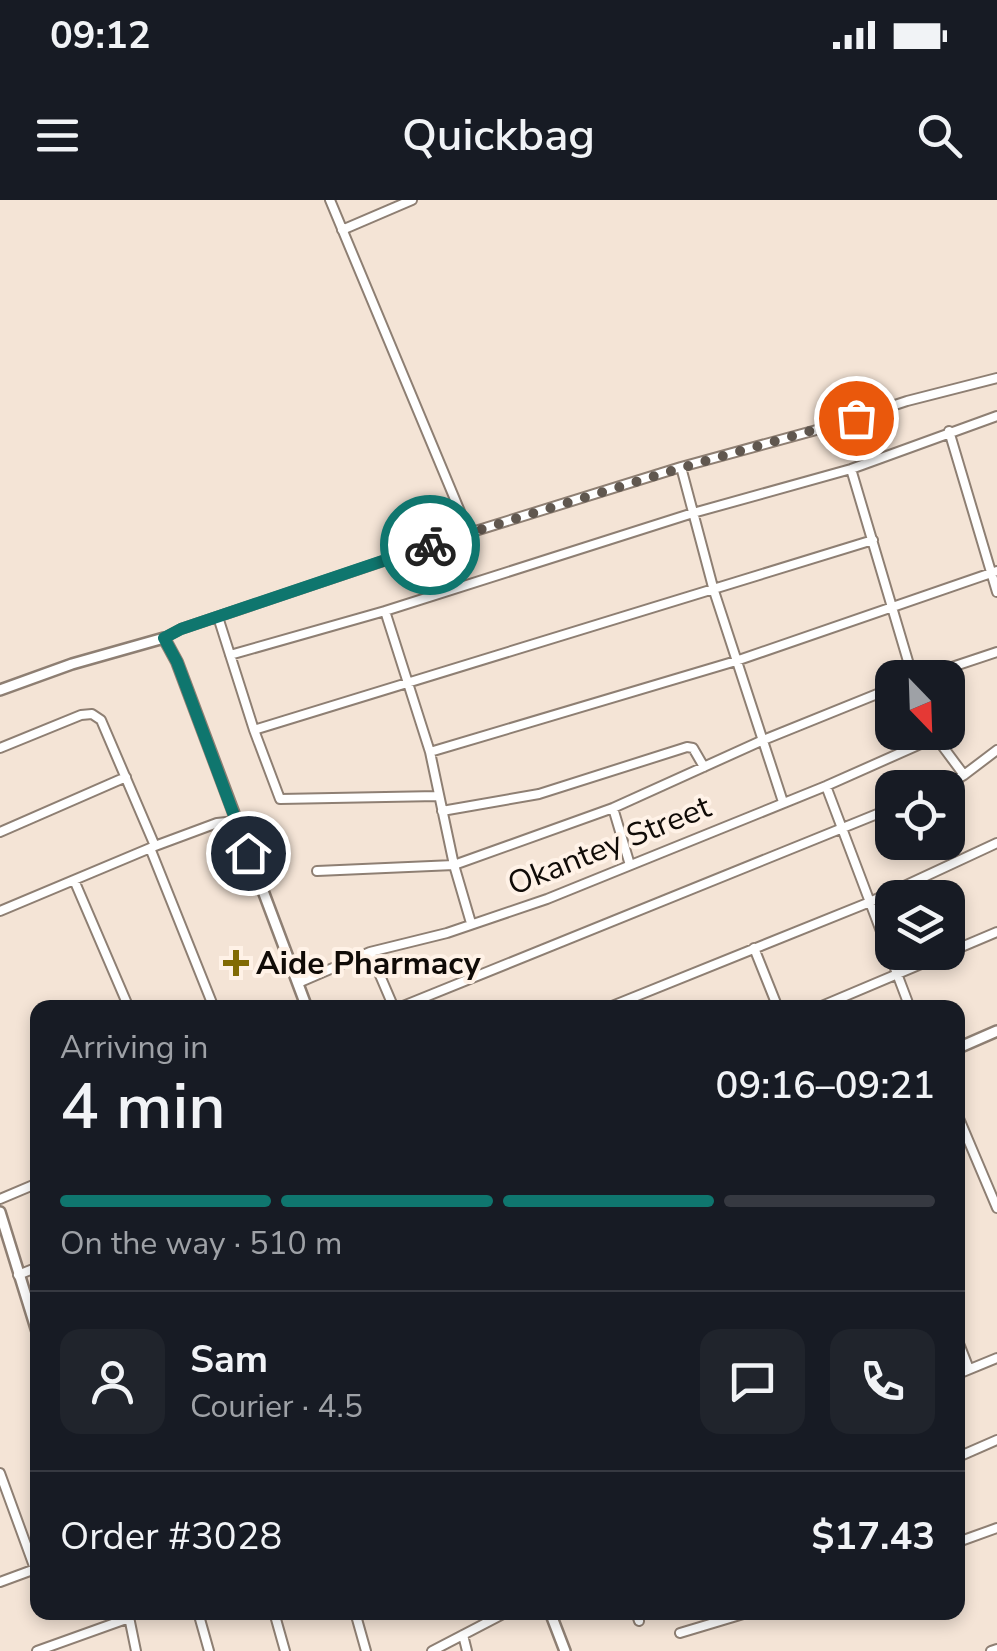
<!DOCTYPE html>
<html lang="en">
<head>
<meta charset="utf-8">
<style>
  :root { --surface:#171b24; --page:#20242c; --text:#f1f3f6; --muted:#9ea1a6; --line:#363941; --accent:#0f766e }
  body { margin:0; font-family:"Nunito Sans",sans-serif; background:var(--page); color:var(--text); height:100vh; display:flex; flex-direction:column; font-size:38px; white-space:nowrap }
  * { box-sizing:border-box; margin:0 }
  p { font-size:32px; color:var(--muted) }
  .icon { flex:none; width:55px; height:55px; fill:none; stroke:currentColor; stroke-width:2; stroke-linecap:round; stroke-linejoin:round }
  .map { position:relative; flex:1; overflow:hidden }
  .sheet { position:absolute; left:30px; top:800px; width:935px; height:620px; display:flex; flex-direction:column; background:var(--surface); border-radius:20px; box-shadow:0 5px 15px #0003 }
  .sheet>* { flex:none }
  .needle { width:65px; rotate:157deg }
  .buttons { position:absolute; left:875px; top:460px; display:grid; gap:20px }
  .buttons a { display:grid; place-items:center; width:90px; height:90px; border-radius:20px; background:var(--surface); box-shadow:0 5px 15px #0003; font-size:50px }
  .pin { position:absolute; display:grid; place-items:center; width:85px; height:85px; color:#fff; margin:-42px; border:5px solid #fff; border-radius:50%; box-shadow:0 2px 10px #0007 }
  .courier { position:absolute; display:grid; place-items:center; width:100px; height:100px; margin:-50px; border:8px solid #0f766e; border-radius:50%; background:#fff; color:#222; box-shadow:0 2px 12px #0007 }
  .summary em { font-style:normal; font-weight:600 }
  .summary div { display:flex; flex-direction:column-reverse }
  .summary { display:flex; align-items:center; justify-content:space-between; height:170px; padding:0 30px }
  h1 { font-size:65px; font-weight:600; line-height:75px }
  .bar { display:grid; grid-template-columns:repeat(4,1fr); gap:15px 10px; align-content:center; height:120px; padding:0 30px }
  .bar i { height:12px; border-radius:8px; background:var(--line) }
  .bar .active { background:var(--accent) }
  .bar p { grid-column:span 4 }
  .line { display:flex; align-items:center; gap:25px; padding:0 30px; border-top:2px solid var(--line) }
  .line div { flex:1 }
  .round { display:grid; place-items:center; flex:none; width:105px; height:105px; border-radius:20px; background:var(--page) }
  .status { display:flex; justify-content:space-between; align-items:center; height:70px; padding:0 50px; background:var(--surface); direction:ltr }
  .status svg { height:28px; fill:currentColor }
  header { display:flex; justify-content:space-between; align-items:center; height:130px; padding:0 30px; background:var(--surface); font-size:45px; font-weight:600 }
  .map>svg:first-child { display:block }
</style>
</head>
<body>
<div class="status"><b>09:12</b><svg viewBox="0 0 49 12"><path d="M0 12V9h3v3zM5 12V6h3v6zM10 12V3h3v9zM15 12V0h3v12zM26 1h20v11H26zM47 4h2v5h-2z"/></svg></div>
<header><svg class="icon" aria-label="menu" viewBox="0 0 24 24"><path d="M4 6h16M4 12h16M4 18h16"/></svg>Quickbag<svg class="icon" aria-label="search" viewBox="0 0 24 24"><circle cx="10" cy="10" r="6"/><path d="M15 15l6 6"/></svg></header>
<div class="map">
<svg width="997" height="1451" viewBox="0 0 997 1451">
  <rect width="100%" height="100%" fill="#f4e4d6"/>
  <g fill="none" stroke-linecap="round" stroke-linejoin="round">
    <g stroke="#8e7f73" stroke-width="12">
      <path id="minor" d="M330,0L469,333
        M342,30L412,0
        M949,231L997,392
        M681,267L714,391L783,602
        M851,269L913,478
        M385,411L430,552L454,665L471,723
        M218,417L254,530L280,599L438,596
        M164,438L181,429L443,341L681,267L831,226L907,201L997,178
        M230,455L385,411L693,313L851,269L997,216
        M919,478L997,452
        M254,530L873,340
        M932,532L964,575
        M0,548L81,515L92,514L101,520L155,646
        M430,552L736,461L997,371
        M826,586L910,808
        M942,588L964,575L997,550
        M613,608L630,665
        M442,611L539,594L687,547L693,548L704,567
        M0,632L126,577
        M150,648L214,808
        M317,671L454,665L613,608L761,541L892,488
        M74,680L129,808
        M0,711L155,646L217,623L236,621
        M754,748L778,808
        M370,752L394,808
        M298,783L370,752L447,733L547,699L826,586L934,538
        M398,808L892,608
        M607,808L870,702L997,643
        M817,808L997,732
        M958,916L997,1008
        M0,999L38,983
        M18,1075L38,1067
        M958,1141L969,1169
        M958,1174L997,1158
        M958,1257L997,1240
        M0,1273L35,1369
        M958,1342L997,1328
        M0,1382L38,1368
        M198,1412L209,1451
        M274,1412L285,1451
        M355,1412L366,1451
        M636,1412L639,1421
        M129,1417L136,1451
        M680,1433L750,1412
        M463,1435L467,1451
        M37,1451L129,1418
        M432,1451L507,1412
        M991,1451L997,1449"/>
    </g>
    <g stroke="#8e7f73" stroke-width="14">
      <path id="tertiary" d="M0,490L72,464L164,438L177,462L307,808
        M958,848L997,831
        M0,1012L38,1135
        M550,1412L565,1451"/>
    </g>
    <use href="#minor" stroke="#fff" stroke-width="8"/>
    <use href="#tertiary" stroke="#fff" stroke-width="9"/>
  </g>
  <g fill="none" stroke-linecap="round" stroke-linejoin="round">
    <path stroke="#60574f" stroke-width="10" stroke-dasharray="0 18" d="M430,345L681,268L856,218"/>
    <path stroke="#0f766e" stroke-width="12" d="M248,653L177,462L164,438L181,429L430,345"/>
  </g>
  <path fill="#826b04" stroke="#fff2e7" stroke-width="4" d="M231 748h10v10h10v10h-10v10h-10v-10h-10v-10h10z"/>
  <g text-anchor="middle" stroke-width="8" stroke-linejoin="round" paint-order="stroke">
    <g font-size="32" fill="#100b07" stroke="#fff2e7">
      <text transform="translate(609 645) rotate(-22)" y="11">Okantey Street</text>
    </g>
    <g font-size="32" font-weight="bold" fill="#100b07" stroke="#fff2e7" text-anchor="start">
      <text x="256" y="774">Aide Pharmacy</text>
    </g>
  </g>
</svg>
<div class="buttons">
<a><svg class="needle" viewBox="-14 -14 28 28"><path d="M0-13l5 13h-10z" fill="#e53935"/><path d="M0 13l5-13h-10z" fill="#9ea1a6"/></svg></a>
<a><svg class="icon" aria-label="locate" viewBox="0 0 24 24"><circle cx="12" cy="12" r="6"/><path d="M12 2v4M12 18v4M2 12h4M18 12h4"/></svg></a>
<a><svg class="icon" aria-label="layers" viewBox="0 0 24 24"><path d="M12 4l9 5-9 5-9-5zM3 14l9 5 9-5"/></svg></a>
</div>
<div class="pin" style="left:856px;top:218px;background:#ea580c"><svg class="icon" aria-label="bag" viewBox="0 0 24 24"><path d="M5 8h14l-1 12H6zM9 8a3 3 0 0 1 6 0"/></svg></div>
<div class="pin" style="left:248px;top:653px;background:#1f2937"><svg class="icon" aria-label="home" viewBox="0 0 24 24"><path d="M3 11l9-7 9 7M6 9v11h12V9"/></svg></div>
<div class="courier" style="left:430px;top:345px"><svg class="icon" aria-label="bike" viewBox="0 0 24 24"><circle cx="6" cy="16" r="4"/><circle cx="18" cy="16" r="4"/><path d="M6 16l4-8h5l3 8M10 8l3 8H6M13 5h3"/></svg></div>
<section class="sheet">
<div class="summary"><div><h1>4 min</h1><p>Arriving in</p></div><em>09:16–09:21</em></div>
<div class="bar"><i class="active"></i><i class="active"></i><i class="active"></i><i></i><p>On the way · 510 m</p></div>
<div class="line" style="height:180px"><a class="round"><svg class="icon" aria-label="person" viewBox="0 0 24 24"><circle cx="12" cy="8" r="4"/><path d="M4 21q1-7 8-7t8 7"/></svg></a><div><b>Sam</b><p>Courier · 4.5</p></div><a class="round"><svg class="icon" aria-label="chat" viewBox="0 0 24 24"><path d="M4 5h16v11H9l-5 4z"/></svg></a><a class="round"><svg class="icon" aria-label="phone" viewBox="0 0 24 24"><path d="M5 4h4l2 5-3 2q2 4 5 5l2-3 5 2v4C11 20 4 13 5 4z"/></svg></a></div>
<div class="line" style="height:130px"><div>Order #3028</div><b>$17.43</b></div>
</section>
</div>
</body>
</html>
